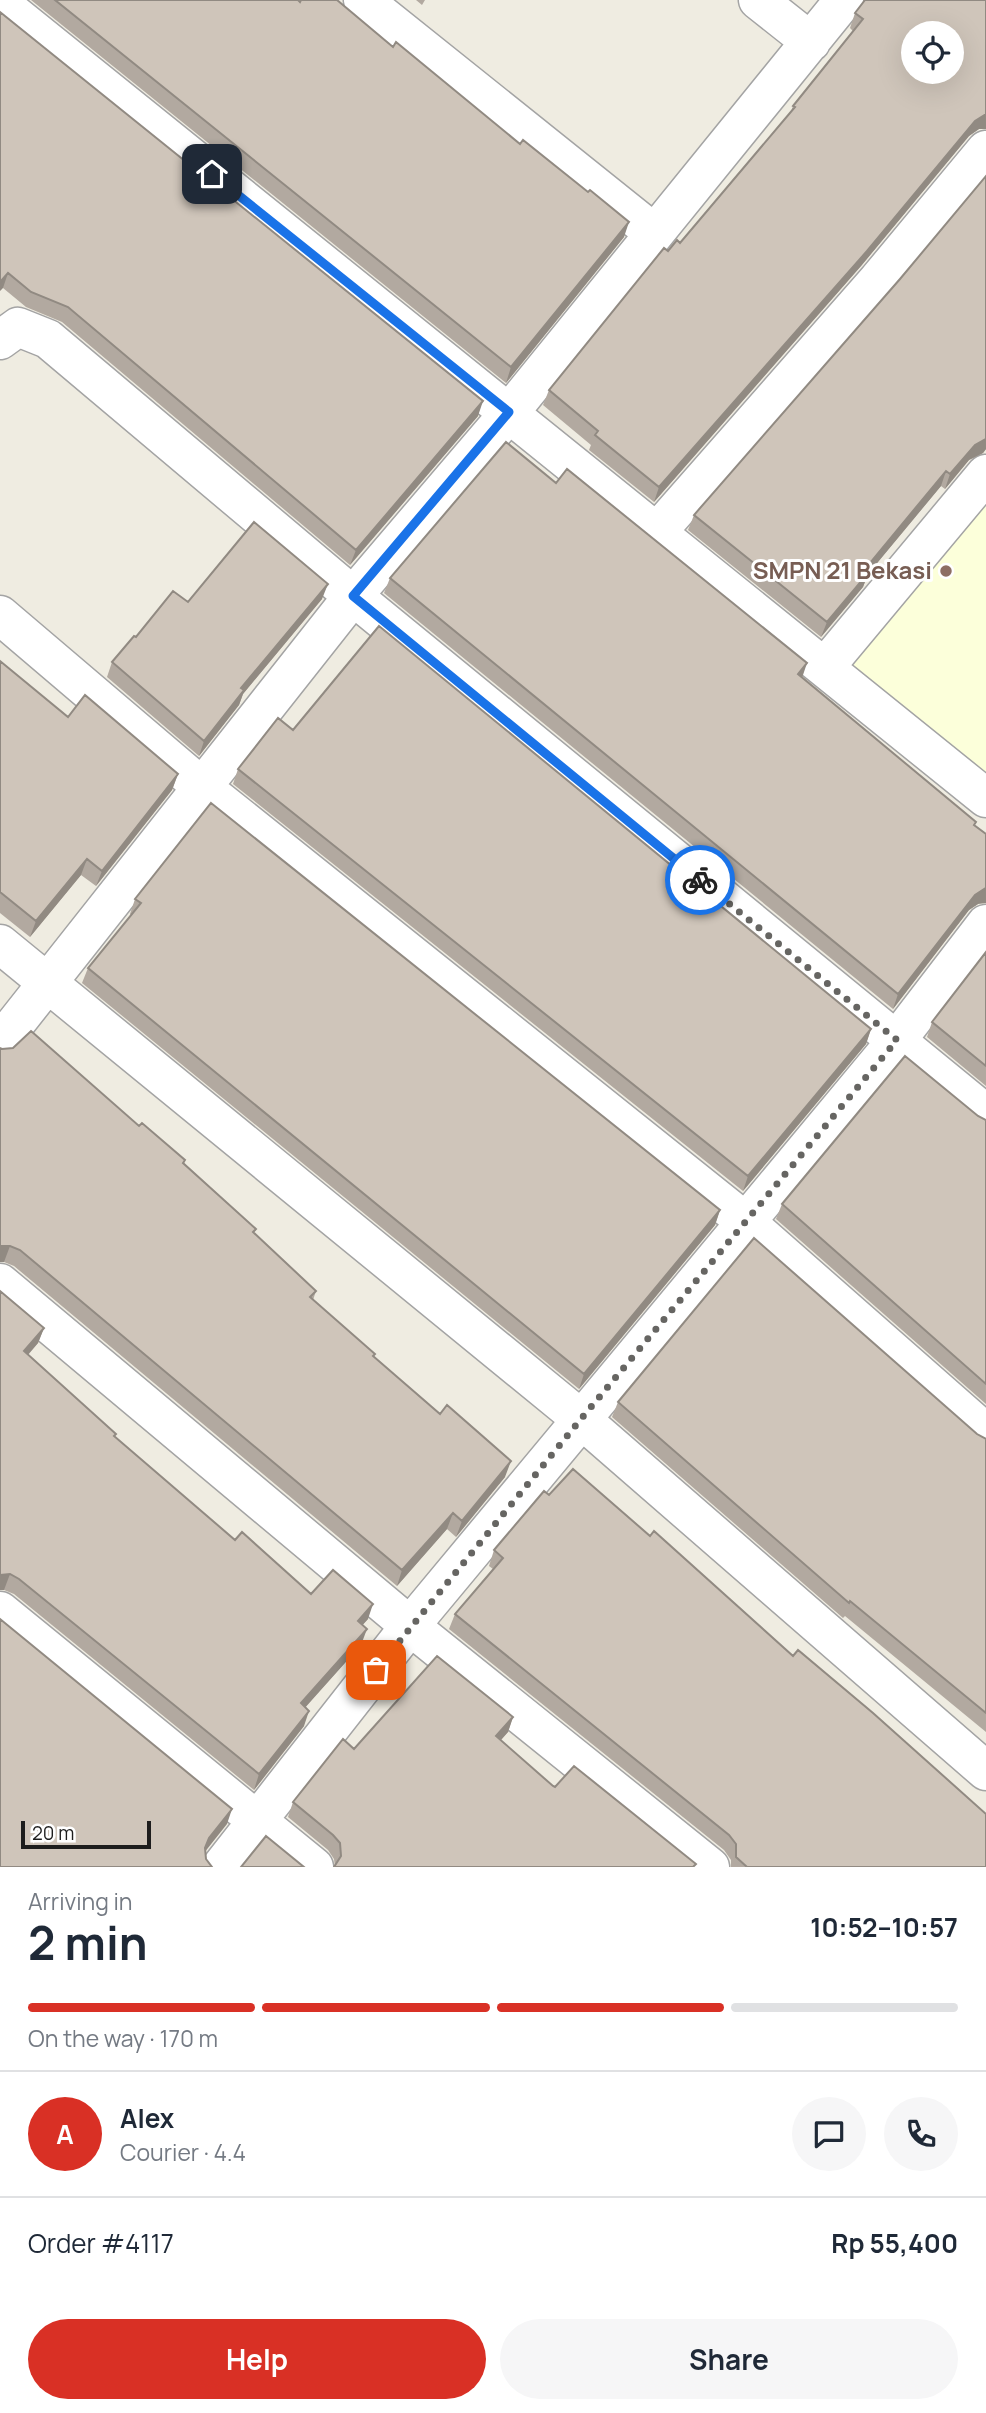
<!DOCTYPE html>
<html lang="en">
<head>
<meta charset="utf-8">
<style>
  :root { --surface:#fff; --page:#f6f6f7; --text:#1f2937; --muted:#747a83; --line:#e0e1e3; --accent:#d93025 }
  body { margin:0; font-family:Manrope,sans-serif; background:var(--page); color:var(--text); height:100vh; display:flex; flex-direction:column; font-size:26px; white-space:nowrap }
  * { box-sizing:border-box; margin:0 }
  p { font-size:23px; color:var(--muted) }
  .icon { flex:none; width:38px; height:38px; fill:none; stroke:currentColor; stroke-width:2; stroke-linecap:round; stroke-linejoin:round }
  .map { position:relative; height:1867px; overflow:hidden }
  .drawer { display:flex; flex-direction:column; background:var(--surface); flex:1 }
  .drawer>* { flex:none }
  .controls { position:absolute; left:901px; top:21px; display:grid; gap:14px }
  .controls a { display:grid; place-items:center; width:63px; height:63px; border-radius:50%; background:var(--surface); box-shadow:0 7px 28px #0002; font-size:35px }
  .scale { position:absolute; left:21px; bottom:18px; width:130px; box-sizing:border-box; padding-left:7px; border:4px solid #1d1d1d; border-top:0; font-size:19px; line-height:24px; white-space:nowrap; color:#1d1d1d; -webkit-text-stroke:5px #fff; paint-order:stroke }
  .pin { position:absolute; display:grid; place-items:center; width:60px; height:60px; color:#fff; margin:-30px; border-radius:14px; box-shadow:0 4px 10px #0006 }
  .courier { position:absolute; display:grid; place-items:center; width:70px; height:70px; margin:-35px; border:5px solid #1a73e8; border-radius:50%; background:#fff; color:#222; box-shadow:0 2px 9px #0007 }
  .overview em { font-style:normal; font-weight:700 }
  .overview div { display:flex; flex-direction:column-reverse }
  .overview { display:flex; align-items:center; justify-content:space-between; height:119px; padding:0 28px }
  h1 { font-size:46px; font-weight:700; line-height:52px }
  .bar { display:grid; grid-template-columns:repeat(4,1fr); gap:10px 7px; align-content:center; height:84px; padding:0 28px }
  .bar i { height:9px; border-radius:5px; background:var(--line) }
  .bar .active { background:var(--accent) }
  .bar p { grid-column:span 4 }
  .line { display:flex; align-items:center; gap:18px; padding:0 28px; border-top:2px solid var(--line) }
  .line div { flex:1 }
  .round { display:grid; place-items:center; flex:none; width:74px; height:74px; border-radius:37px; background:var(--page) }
  .primary-button { display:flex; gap:14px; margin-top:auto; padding:14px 28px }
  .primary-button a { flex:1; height:80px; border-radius:42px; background:var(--accent); color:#fff; font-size:28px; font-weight:700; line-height:80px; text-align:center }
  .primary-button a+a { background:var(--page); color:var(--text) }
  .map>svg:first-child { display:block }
</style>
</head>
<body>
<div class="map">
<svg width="986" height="1867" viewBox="0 0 986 1867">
  <rect width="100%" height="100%" fill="#efece1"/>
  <path fill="#fcffda" d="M986,474V798L825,667Z"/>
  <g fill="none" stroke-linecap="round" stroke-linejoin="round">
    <g stroke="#a4a4a4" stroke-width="41">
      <path id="minor" d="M363,0L654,233
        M758,0L811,42
        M0,3L986,798
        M0,340L18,327L48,339L353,596L986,1114
        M657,532L878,280L986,150
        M0,615L202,787L746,1222L986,1433
        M825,667L986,474
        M0,944L581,1419L986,1771
        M0,1043L353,596L509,413L844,0
        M0,1283L410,1626L710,1867
        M0,1611L314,1867
        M221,1867L410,1626L897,1040L986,924"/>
    </g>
    <use href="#minor" stroke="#fff" stroke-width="38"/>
  </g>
  <path fill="#b2a9a0" d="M31,0H298L624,237L506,383Z
    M416,0H425L422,5Z
    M986,0L979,129L969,136L861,266L654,502L589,450L591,445L543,405L549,390L668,251L680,243L791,112L793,106L853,31L850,28L855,13Z
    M0,12L478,416L350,565L62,322L26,307L3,288Z
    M986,176V449L983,453L969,460L945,489L941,486L868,574L863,587L821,637L688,530L694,515L900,279Z
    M390,578L802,677L975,825L978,904L969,910L893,1009L384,593Z
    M322,599L243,694L239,705L199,756L107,677L112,662L136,637L188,602Z
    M0,661L68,717L178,774L172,790L96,886L81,875L30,937L0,913Z
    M293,730L871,1029L866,1044L743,1191L233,784L238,769Z
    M135,899L720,1210L715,1225L579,1389L82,983L88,968L131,915L130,914Z
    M986,952V1086L927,1037L932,1022Z
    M0,1048L139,1126L185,1160L184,1164L256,1229L254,1233L316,1291L313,1300L505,1477L456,1537L447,1529L397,1586L14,1266L4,1262H0Z
    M978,1116L986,1120V1404L776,1219L782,1204Z
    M0,1291L44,1328L38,1343L28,1355L115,1437L235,1540L311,1594L368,1619L362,1625L361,1645L305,1707L304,1726L254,1790L14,1594L4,1590H0Z
    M618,1402L977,1434L986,1439V1732L845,1616L843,1618L612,1417Z
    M549,1495L650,1536L793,1656L986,1867H731V1860L724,1850L449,1629L455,1614L493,1569L489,1566L494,1550Z
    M513,1717L508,1732L501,1740L553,1786L335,1867L334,1859L328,1850L288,1817L293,1802L354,1749Z"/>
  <path fill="#918a82" d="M985,114H986V129H979L969,136L861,266L654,502L659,487L975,121Z
    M629,222L624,237L506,383L511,367Z
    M8,273L3,288L0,291V282Z
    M483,401L478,416L350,565L356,550Z
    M986,439V449L983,453L969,460L945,489L950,474L975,445Z
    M946,471L941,486L868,574L863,587L821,637L827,622L865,569Z
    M328,584L322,599L243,694L239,705L199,756L204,741L241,688Z
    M807,663L802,678L798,674Z
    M178,774L172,790L96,886L102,871Z
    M87,859L81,875L30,937L36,921Z
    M986,888V903L978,904L969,910L893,1009L898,994L975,895L984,889Z
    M871,1029L866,1044L743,1191L748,1176Z
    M720,1210L715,1225L579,1389L584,1374Z
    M0,1246H10L4,1262H0Z
    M44,1328L38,1343L18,1366L24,1351Z
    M511,1461L505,1477L456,1537L462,1521Z
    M453,1513L447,1529L397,1586L402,1570Z
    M10,1574L4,1590H0V1575Z
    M373,1604L368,1619L352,1637L358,1621Z
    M367,1629L361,1645L295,1719L301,1703Z
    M309,1711L304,1726L254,1790L259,1774Z
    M513,1717L508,1732L491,1751L496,1736Z
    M232,1809L227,1824L204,1853L200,1863L209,1838Z"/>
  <path fill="#cfc5ba" stroke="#918a82" stroke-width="2" fill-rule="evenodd" d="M55,0H298L300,2L301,0H337L393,47L396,42L520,144L523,140L588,192L590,190L629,222L511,367Z
    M865,0H986V114L975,121L867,251L659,487L595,435L598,431L549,390L664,248L668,251L677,240L680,243L795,107L793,106L863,19L855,13ZM914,33H952V72H914Z
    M0,12L483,401L356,550L68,307L31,292L8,273L0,282Z
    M986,176V439L975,445L950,474L946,471L865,569L869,572L827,622L694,515L900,279Z
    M506,442L556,483L567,469L807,663L798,674L976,822L974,825L986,834V888L984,889L975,895L898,994L390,578Z
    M254,522L328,584L241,688L244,690L204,741L112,662L134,636L136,637L173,591L188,602Z
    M379,626L871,1029L748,1176L238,769L278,718L293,730Z
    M0,661L68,717L85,695L178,774L102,871L87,859L36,921L0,892Z
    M211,803L720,1210L584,1374L88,968L141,903L135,899Z
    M986,952V1066L932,1022Z
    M31,1031L139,1126L142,1123L185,1160L183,1163L256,1229L253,1232L316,1291L310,1297L375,1354L373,1356L440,1414L447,1405L511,1461L462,1521L453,1513L402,1570L20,1250L10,1246H0V1048L2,1049L13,1048Z
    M905,1056L978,1116L986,1120V1384L782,1204Z
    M754,1238L977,1434L986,1439V1713L850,1601L849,1603L618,1402Z
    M0,1291L44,1328L24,1351L116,1434L114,1436L235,1540L242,1532L311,1594L333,1570L373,1604L358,1621L367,1629L301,1703L309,1711L259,1774L19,1579L10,1574L0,1575Z
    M573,1469L650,1536L654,1531L793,1656L798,1650L873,1713L986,1814V1867H747L736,1857V1844L729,1835L455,1614L503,1558L494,1550L544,1491L549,1495Z
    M0,1619L232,1809L209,1838L205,1848L206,1859L212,1867H0Z
    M437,1656L513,1717L496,1736L553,1786L555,1787L574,1766L696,1864L693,1867H334L341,1856L340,1843L333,1835L293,1802L343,1739L354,1749Z
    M266,1836L304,1867H241Z"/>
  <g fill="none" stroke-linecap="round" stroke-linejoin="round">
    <path stroke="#666562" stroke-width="7" stroke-dasharray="0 12.6" d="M376,1670L581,1419L897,1040L700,880"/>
    <path stroke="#1a73e8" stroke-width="9" d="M212,174L509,412L353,596L700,880"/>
  </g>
  <circle fill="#8d6e63" stroke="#fff" stroke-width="2.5" cx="946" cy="571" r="7"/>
  <g text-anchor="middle" stroke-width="6" stroke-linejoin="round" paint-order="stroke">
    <g font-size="24" font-weight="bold" fill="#785e54" stroke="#fff" text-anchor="end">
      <text x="932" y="579">SMPN 21 Bekasi</text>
    </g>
  </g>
</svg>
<div class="controls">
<a><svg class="icon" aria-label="locate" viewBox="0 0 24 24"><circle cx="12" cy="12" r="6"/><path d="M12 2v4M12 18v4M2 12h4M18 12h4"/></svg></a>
</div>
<div class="scale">20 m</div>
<div class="pin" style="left:376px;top:1670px;background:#ea580c"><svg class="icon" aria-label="bag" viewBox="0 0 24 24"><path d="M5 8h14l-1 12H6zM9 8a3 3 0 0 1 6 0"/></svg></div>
<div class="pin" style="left:212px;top:174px;background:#1f2937"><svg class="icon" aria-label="home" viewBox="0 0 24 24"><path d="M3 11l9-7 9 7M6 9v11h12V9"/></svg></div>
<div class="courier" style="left:700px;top:880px"><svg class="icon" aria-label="bike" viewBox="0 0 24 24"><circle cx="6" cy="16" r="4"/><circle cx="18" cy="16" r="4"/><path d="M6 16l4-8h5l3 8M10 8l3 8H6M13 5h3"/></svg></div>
</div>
<section class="drawer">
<div class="overview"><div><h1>2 min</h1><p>Arriving in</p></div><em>10:52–10:57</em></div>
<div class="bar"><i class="active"></i><i class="active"></i><i class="active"></i><i></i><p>On the way · 170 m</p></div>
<div class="line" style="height:126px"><b class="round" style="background:var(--accent);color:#fff">A</b><div><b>Alex</b><p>Courier · 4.4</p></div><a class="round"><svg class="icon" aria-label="chat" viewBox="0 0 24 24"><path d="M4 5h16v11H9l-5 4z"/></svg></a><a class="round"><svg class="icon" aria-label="phone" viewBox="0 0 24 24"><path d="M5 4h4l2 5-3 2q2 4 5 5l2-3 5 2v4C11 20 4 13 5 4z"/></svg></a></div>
<div class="line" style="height:91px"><div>Order #4117</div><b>Rp 55,400</b></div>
<div class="primary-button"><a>Help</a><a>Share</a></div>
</section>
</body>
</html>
